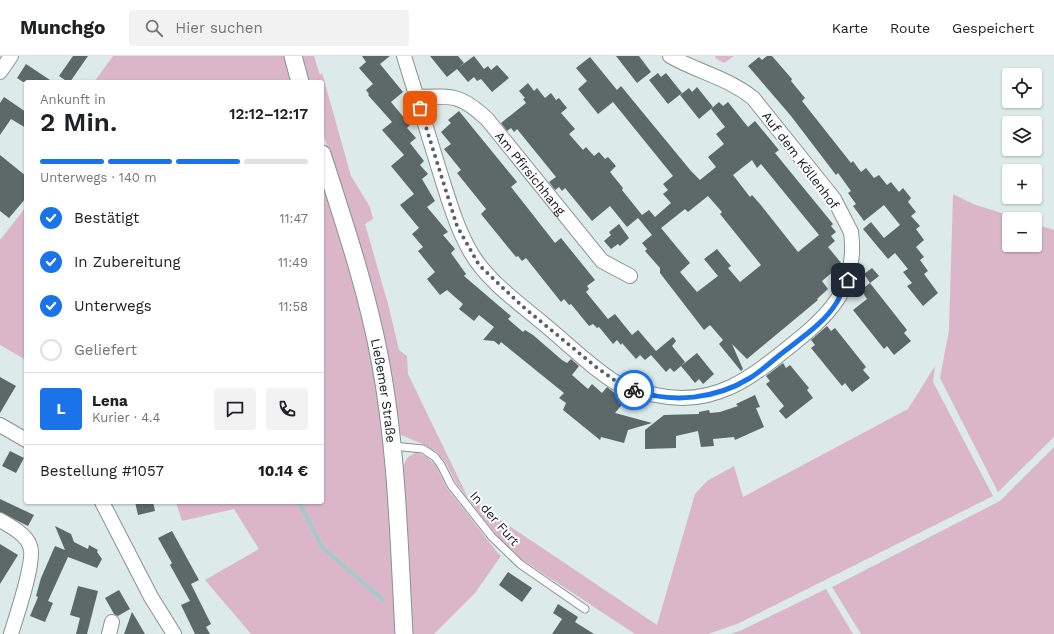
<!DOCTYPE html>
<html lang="de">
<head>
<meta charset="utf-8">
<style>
  :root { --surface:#fff; --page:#f2f2f2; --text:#202124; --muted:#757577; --line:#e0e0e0; --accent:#1a73e8 }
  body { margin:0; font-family:"Work Sans",sans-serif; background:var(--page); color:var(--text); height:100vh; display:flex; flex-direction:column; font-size:15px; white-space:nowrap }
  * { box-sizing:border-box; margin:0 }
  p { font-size:13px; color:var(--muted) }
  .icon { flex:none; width:22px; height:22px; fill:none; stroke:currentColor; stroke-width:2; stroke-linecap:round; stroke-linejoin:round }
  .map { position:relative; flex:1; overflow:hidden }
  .side { position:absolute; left:24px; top:24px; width:300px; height:424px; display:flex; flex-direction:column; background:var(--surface); border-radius:4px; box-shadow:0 1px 3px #0004 }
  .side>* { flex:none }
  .controls { position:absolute; left:1002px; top:12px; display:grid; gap:8px }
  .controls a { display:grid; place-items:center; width:40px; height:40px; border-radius:4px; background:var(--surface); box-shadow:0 1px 3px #0004; font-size:20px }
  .pin { position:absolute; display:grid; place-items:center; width:34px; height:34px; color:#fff; margin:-17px; border-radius:8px; box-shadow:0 2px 6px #0006 }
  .courier { position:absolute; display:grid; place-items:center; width:40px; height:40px; margin:-20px; border:3px solid #1a73e8; border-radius:50%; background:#fff; color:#222; box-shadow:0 1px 5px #0007 }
  .headline em { font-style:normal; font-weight:600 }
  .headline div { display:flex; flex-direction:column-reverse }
  .headline { display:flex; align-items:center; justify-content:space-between; height:68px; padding:0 16px }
  h1 { font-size:26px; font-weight:600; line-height:30px }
  .bar { display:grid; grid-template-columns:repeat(4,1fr); gap:6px 4px; align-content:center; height:48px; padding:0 16px }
  .bar i { height:5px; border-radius:3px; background:var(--line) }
  .bar .current { background:var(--accent) }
  .bar p { grid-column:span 4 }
  .line { display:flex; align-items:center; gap:10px; padding:0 16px; border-top:1px solid var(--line) }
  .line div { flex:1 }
  .round { display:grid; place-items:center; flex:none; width:42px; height:42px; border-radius:4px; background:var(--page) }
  ol { padding:0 16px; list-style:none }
  li { display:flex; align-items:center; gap:12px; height:44px }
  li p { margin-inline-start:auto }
  li .icon { padding:4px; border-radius:50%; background:var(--accent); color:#fff; stroke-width:4 }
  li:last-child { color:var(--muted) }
  li i { width:22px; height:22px; border:2px solid var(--line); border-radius:50% }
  header { display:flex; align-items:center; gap:24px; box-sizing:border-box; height:56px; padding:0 20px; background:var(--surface); border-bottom:1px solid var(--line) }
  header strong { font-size:19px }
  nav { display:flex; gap:22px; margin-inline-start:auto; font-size:14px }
  .search { width:280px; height:36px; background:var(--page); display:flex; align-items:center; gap:10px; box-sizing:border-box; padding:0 14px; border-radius:4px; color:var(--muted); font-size:15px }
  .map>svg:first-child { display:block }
</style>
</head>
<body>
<header>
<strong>Munchgo</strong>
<div class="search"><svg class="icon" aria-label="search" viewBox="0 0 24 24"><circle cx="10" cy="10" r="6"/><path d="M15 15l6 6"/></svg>Hier suchen</div>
<nav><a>Karte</a><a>Route</a><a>Gespeichert</a></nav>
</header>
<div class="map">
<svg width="1054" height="578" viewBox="0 0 1054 578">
  <rect width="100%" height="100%" fill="#dceae9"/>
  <path fill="#dbb6c9" d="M113,0H285L293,26H94Z
    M300,0H314L320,19L322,17L351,120L370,151L373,163L365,168L388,248L399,294L407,300L408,318L468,442L657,569L695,438L707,425L734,410L743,441L908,353L935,310L933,326L993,440L737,568L708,578H635L521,503L497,480L456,427L446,407L438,397L425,389L401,379L399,374L387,293L322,73V26H308Z
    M716,0H734L724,7L715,2Z
    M322,120C339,178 360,237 372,298C390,390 393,484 398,578H251L205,524L259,493L234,453L182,465L176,446H322Z
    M953,138L973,148L1020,163H1009V189H1035V168L1054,174V381L998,436L940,322L949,274Z
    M26,151V304L0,289V184Z
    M1054,391V578H861L832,531L1000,445Z
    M416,396L427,401L436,410L447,432L497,496L501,500L475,537L434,578H413L403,410L407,402Z
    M826,533L853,578H730L742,574Z"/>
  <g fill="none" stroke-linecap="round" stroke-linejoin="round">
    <path stroke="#9dccca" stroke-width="3.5" d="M299,446L322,491L383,544"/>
  </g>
  <path fill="#5d6968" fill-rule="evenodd" d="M73,0H88L70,26H68L59,20Z
    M362,0H390L380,8L403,36L391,46L410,69L407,72L416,82L410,87L424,105L420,109L428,118L422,123L435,145L427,151L448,176L443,179L455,193L451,197L466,218L464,220L511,260L508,263L523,276L525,274L533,279L562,304L567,307L571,303L579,310L572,319L588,333L592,328L602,337L607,331L625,345L615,357L652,367L628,374L624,387L601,381L600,384L563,354L566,347L559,342L564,337L501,286L499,289L494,285L483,284L494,271L479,259L474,265L459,253L463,248L447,234L440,239L427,223L435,216L418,195L423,191L412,178L419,172L400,149L414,138L391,110L404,99L382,74L392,66L368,39L369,38L366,34L373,28L359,12L366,6Z
    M430,0H458L464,7L458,12L474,0L484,13L488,10L491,14L497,9L509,22L492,36L481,23L477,25L474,21L468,26L457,13L447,21Z
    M616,0H639L651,16L637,27Z
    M767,0H772L792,23L791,25L805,42L802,45L851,107L853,105L861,116L866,112L874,122L879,119L887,129L891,126L899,136L903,132L911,142L908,146L916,156L911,160L920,170L916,173L924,184L916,191L924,201L920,204L928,215L924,218L938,237L923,250L907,230L912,227L903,216L908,213L895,197L888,203L863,173L871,166L884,182L900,169L884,149L864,165L853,150L856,148L848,137L851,135L838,117L836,119L791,60L748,10L759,1L762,4Z
    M590,1L617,34L621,30L691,115L700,124L716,111L708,101L724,88L716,78L725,71L711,53L719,46L723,50L728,46L748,71L755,65L779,94L775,97L833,168L831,170L836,176L831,180L835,185L828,191L842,208L822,225L828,233L817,243L818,244L747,303L732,288L743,313L741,315L719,288L723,284L710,269L704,274L660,217V212L645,195L647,193L642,187L652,179L638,162L627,171L610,150L592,165L565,132L562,135L559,131L555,134L549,126L556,121L517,73L514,76L511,72L507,75L501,67L526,47L523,43L525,42L519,35L528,27L534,35L537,32L545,42L551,37L556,44L559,42L567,52L561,57L575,73L569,78L583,94L586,91L594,100L599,96L605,103L608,101L616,110L610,116L623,132L622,134L642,159L649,154L655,161L671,147L663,138L668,134L663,128L673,120L613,46L598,58L578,33L587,25L576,12ZM752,104L757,112L761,108L819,179L798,196L760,148L752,139L750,141L733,119ZM708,140L722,156L720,158L761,209L740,226L728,212L731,210L717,193L704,203L718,220L697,236L680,216L690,207L661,172L685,153L688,156Z
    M26,8L53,26H23L17,22Z
    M658,17L661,21L666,17L682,37L668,48L649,24Z
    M697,31L713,51L699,63L680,39L689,32L692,36Z
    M4,41L26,56V72L11,63L0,79V47Z
    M459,55L517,126L511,131L526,150L555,187L561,182L595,224L587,230L589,233L586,236L608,263L615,258L632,279L638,274L656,295L673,281L676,285L672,290L685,306L681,310L697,297L714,318L703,328L699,323L695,327L681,310L674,316L670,312L666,316L651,299L645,304L640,299L636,303L622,287L621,289L617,284L613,288L599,271L597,272L593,268L589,270L571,248L569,249L564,243L561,246L526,202L522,205L518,200L516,201L481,158L486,153L457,117L461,114L444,93L451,88L441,76L451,67L448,64Z
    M0,99L26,120V142L9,162L0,155Z
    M619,168L629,182L620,190L618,188L611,193L604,185L611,179L609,176Z
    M872,212L879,220L870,227L864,218Z
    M870,227L907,274L904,277L911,285L894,299L887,290L884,293L853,254L867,243L861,234Z
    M827,270L831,275L835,272L866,311L863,314L870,322L852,336L845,327L842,330L811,292L815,289L811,284Z
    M783,307L786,312L790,309L809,332L807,334L813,342L786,363L779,355L784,350L766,328L770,325L766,320Z
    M0,321L16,330L0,357Z
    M755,339L760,351L756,352L764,371L735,384L734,381L713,383L714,390L701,391L698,375L676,380V392L645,393V374L664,359L699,358V356L709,354L710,357L720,356L738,350L736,348Z
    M10,395L24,402L16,417L2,410Z
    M0,443L34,459L28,470L0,456Z
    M135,446H153L155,455L138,459Z
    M55,470L71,478L74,486L88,493L89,489L98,494L97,496L102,503L97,512L68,501L48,545L53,547L45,566L30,560L38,541L36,540L41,522L55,490L65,494Z
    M172,475L199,524L191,528L211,568L206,571L210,578H195L181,549L190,545L170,509L172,507L158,482Z
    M0,488L18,499L0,528Z
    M508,516L532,532L522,546L499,529Z
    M78,530L98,535L87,578H76L80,562L70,559Z
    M119,534L130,553L118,560L114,558L105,542Z
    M558,548L578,561L575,566L594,578H552L562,563L553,557Z
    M132,556L138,566L145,578H124Z"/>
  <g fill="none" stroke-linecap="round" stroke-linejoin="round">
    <g stroke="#869392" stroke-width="9">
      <path id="service" d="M393,390L423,393L435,401L441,409L451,429L492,481L520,508L585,553"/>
    </g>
    <g stroke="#869392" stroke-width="16">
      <g id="minor">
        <path d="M404,0C417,41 429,82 442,123C450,148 457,172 470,195C487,225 519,247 545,269C567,287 596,316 620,329C631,334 644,337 656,339C714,352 751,322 794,287C832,257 858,229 851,176L834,143L753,42C726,21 698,16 670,0"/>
        <path d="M0,16L11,0"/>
        <path id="s1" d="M417,41C453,40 460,38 487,63L602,205L630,220"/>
        <path d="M0,369L26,384"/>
        <path d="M102,446L151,541L174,578"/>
        <path d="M0,464C10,470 26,478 30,490C36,504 16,561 11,578"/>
        <path d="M109,578L112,566"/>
      </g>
    </g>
    <g stroke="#869392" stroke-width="19">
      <g id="tertiary">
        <path d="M293,0L300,26"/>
        <path id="s2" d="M322,98C344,166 367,234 380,304C397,394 399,487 404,578"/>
      </g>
    </g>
    <use href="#service" stroke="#fff" stroke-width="7"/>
    <use href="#minor" stroke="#fff" stroke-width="14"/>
    <use href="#tertiary" stroke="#fff" stroke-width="17"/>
  </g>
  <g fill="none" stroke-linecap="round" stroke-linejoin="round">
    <path stroke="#586060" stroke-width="4" stroke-dasharray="0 7.2" d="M420,52L457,170L479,209L522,250L596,311L620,328L634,334"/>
    <path stroke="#1a73e8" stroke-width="5" d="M634,334C672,348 716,343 750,322C763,314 774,303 786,294C804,280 825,266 837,246C841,239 844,231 848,224"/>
  </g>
  <g text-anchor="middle" stroke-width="4" stroke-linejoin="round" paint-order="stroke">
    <g font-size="13" fill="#111616" stroke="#fff">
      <text transform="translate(801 104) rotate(53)" y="5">Auf dem Köllenhof</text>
      <text dy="5" stroke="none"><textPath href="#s1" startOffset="146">Am Pfirsichhang</textPath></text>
      <text dy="5" stroke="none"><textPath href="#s2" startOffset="245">Ließemer Straße</textPath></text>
      <text transform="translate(495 462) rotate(49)" y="5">In der Furt</text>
    </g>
  </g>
</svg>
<div class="controls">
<a><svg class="icon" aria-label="locate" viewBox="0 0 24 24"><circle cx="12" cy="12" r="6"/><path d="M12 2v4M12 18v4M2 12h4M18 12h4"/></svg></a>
<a><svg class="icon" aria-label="layers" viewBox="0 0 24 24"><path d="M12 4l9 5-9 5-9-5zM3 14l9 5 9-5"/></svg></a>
<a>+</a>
<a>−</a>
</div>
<div class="pin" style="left:420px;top:52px;background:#ea580c"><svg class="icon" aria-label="bag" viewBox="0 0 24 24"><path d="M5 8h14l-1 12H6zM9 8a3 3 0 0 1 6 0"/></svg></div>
<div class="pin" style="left:848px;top:224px;background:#1f2937"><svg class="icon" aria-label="home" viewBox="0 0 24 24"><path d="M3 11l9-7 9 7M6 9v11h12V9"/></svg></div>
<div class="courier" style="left:634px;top:334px"><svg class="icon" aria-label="bike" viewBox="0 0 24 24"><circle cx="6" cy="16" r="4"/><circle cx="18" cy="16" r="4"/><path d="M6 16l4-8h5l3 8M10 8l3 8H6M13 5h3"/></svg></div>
<section class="side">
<div class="headline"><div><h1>2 Min.</h1><p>Ankunft in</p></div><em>12:12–12:17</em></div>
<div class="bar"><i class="current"></i><i class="current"></i><i class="current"></i><i></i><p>Unterwegs · 140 m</p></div>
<ol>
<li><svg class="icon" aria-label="check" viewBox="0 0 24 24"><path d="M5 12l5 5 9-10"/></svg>Bestätigt<p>11:47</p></li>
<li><svg class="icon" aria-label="check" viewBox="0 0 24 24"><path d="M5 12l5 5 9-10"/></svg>In Zubereitung<p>11:49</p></li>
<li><svg class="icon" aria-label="check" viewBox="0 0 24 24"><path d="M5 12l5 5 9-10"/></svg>Unterwegs<p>11:58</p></li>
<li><i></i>Geliefert</li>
</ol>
<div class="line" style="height:72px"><b class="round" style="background:var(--accent);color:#fff">L</b><div><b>Lena</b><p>Kurier · 4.4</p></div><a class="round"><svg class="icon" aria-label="chat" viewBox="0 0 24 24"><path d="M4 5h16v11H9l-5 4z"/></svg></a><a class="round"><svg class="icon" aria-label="phone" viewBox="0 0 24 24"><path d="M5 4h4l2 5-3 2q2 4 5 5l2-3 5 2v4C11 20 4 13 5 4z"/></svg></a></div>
<div class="line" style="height:52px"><div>Bestellung #1057</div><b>10.14 €</b></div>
</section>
</div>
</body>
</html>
